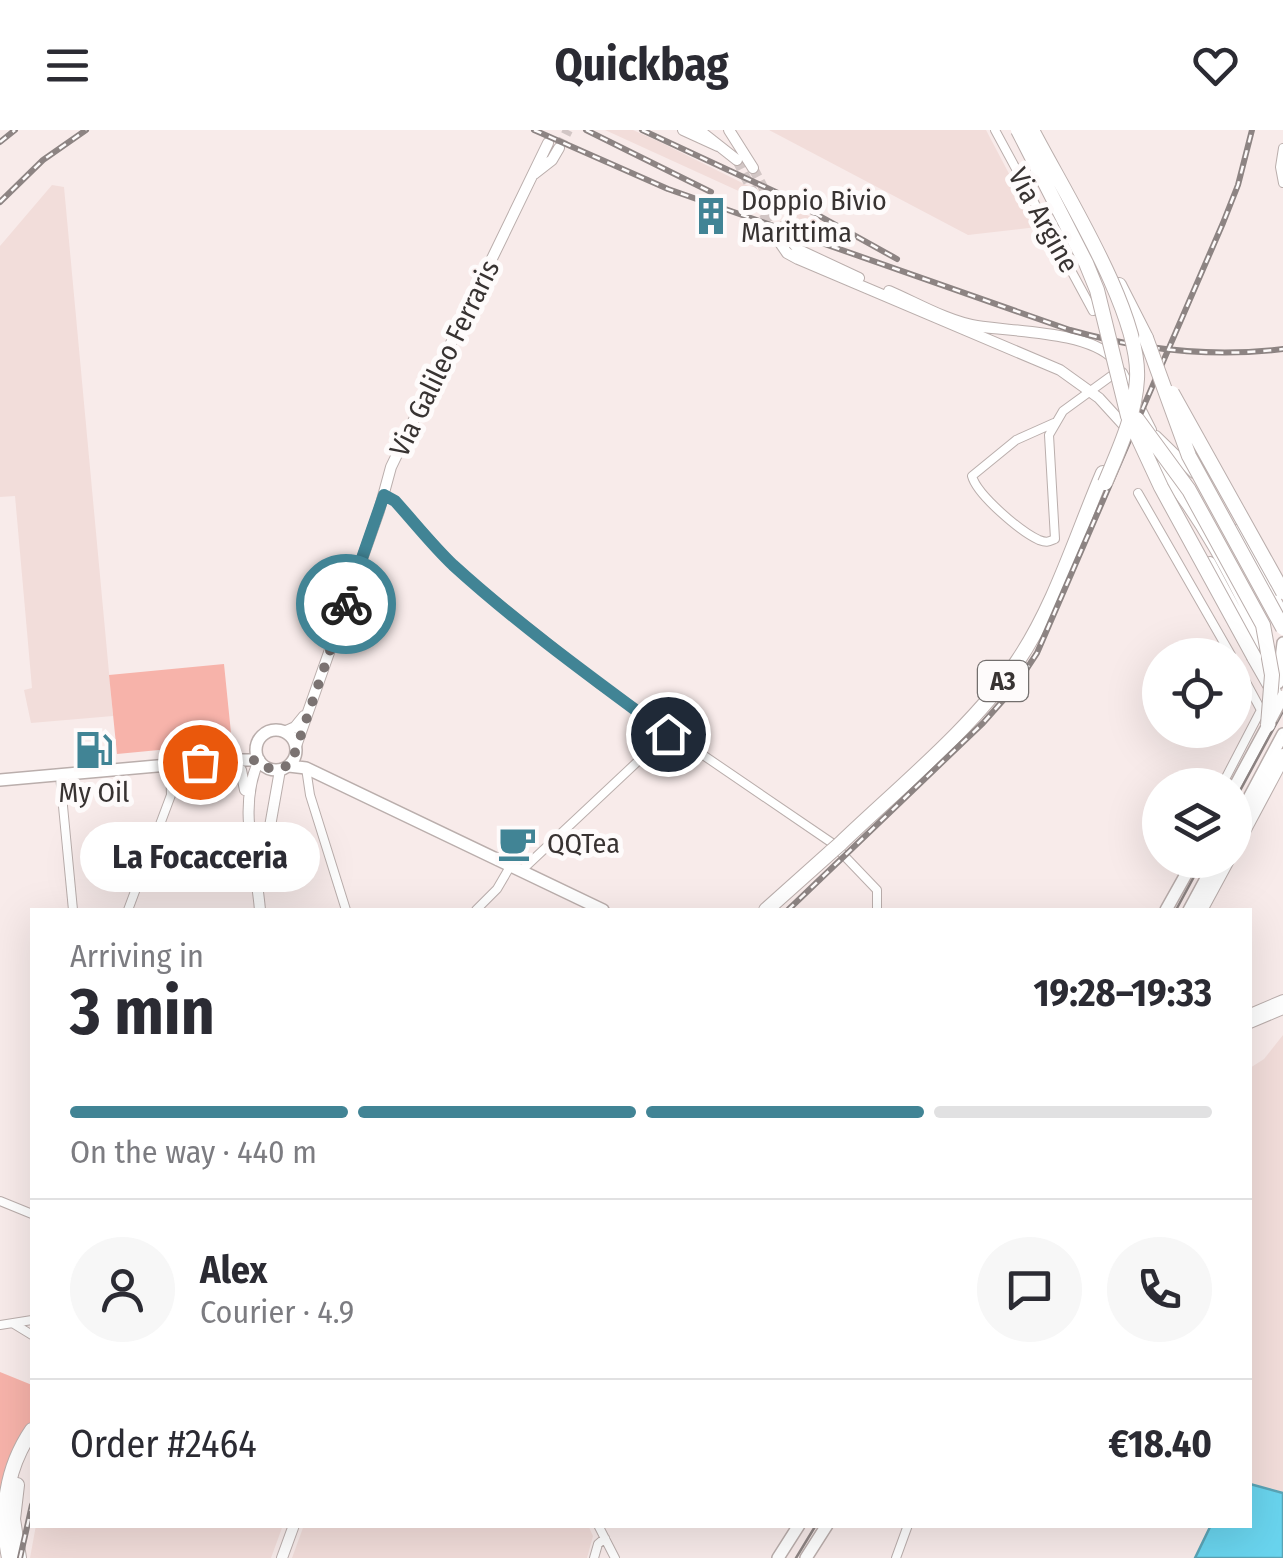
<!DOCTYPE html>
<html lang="en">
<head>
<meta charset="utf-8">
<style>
  :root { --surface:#fff; --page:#f7f7f7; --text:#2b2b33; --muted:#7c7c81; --line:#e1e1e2; --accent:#418495 }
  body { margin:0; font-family:"Fira Sans Condensed",sans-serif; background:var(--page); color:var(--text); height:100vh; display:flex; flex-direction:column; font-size:38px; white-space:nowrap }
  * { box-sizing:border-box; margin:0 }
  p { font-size:32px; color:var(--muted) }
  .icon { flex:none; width:55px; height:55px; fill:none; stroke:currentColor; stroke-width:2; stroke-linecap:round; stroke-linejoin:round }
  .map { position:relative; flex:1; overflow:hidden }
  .details { position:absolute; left:30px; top:778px; width:1222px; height:620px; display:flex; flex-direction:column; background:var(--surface); border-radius:0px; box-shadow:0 10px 40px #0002 }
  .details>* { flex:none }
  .buttons { position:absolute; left:1142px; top:508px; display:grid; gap:20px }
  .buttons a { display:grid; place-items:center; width:110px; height:110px; border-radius:50%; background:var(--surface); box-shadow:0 10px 40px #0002; font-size:50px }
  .pin { position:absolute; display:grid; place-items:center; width:85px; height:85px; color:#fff; margin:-42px; border:5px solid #fff; border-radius:50%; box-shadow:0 2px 10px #0007 }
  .courier { position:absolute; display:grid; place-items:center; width:100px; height:100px; margin:-50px; border:8px solid #418495; border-radius:50%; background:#fff; color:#222; box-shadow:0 2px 12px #0007 }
  .bubble { position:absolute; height:70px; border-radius:35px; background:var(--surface); box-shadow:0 10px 40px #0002; font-size:32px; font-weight:700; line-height:70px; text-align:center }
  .head em { font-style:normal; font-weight:700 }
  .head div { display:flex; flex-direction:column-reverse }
  .head { display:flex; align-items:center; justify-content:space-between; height:170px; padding:0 40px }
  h1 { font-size:65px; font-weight:700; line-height:75px }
  .bar { display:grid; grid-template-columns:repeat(4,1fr); gap:15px 10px; align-content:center; height:120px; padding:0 40px }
  .bar i { height:12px; border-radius:8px; background:var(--line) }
  .bar .on { background:var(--accent) }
  .bar p { grid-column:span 4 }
  .line { display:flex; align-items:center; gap:25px; padding:0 40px; border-top:2px solid var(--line) }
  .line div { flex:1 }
  .round { display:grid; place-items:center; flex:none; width:105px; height:105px; border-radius:52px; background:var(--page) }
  header { display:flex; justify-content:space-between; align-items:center; height:130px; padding:0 40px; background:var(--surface); font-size:45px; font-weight:700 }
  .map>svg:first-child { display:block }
</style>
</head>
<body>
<header><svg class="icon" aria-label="menu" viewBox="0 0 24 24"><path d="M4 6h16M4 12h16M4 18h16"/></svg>Quickbag<svg class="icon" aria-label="heart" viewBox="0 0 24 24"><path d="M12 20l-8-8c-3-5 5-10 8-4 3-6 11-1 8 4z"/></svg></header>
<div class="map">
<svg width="1283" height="1428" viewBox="0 0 1283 1428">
  <rect width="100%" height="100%" fill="#f8ebea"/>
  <path fill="#f2ddda" d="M605,0H633L660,12L857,110L852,117L812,99L743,63Z
    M769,0H986L1037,97L968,105Z
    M52,55L64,57L113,586L31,593L24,560L32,558L15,366L0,367V116Z
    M1283,905V1363L1250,1354V938L1264,929Z
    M36,1395H283L271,1428H30Z
    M304,1395H588L593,1406L587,1428H292Z"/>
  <path fill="#f7b3aa" d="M224,534L232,613L117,624L109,545Z
    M0,1242L32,1255V1292L20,1308L0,1370Z"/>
  <path fill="#69d4ee" stroke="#5aa4b6" stroke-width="2.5" d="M1250,1354L1283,1363V1428H1195L1211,1395H1250Z"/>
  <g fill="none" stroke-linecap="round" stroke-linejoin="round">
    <path stroke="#d2c6c5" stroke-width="10" stroke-dasharray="10 5" stroke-linecap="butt" d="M559,18L568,0
      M737,30L774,104
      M753,38L791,111"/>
    <g stroke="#baaeac" stroke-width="10">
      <path id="street" d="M995,0L1093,181
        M1283,18L1280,37L1283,53
        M1054,293L1016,310L972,346C977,365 1021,402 1039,410C1047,413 1048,412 1055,409L1049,305L1063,281L1118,241
        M1138,363L1231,525
        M384,365L395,371L451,433L483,461L599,554L832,713L877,760V780
        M306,638L310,665L346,780
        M60,645L73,780
        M1222,655L1261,580L1235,532
        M522,740L668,603
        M128,780L171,665L170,634
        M476,780L497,759L511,735
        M0,1071L32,1084
        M14,1194L32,1205
        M0,1195L32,1190
        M598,1395L615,1428
        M594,1428L598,1414L605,1408
        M896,1428L908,1395"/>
    </g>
    <g stroke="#baaeac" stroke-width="12">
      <path id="secondary" d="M683,0L718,16
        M699,0L737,30
        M729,0L753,38
        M534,44L552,30L559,18
        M774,104L787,123L798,129L1060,240L1099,268L1130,302
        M791,111L799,120L859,148
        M889,161C917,173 947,191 977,196C1013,202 1087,201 1114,229
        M1122,243L1151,300
        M1156,306L1194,343
        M1153,331C1199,383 1233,450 1263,513
        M1237,400L1276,468
        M1210,432L1261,527
        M1273,465L1283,483
        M284,602L295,597L304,586
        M296,616L379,381L391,337L548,13
        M259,630C237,677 256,730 260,780
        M220,634L241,640L245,660
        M257,743L269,702L280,640
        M1250,884L1283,870
        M1250,893L1283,879
        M282,1428L294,1395"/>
    </g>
    <g stroke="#baaeac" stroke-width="14">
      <path id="primary" d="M1278,553L1283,513
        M256 620a20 20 0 1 1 40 0a20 20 0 1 1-40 0Z
        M289,636L306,638L603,780
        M0,650L224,630H259
        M1235,656L1268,595
        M1235,694L1283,604
        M1166,780L1194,730
        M1189,780L1216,730
        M778,1428L799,1395
        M806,1428L827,1395"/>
    </g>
    <g stroke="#baaeac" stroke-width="16">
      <path id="highway" d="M1119,155L1146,208
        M1254,527L1274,562
        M840,714C896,660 975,596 1017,532C1055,476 1076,406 1103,343
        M1235,716L1283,626
        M766,780L832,721
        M1200,780L1227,730
        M17,1355L13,1389L19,1428
        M9,1428C0,1383 6,1338 32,1300"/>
    </g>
    <use href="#street" stroke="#fff" stroke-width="8"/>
    <use href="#secondary" stroke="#fff" stroke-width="10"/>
    <use href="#primary" stroke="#fff" stroke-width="11"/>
    <use href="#highway" stroke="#fff" stroke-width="14"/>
    <path stroke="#8d8483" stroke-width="2.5" d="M1235,670L1283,581
      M1176,780L1203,730
      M796,1428L816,1395"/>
    <g stroke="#8d8483" stroke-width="6">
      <path id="rail" d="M534,0L668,59L1070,200C1141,220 1210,228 1283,219
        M586,0L711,62
        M642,0L780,64L897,129
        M0,12L15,0
        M0,72L43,30L86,0
        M788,780L983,593L1014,558L1037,523L1223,93L1238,55L1252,0
        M20,1428L32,1375"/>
    </g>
    <use href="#rail" stroke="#fefbfb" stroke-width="2.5" stroke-dasharray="8" stroke-linecap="butt"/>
    <g stroke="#baaeac" stroke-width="14" stroke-linecap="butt">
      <path id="primary-bridge" d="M1271,589L1283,566"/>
    </g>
    <g stroke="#baaeac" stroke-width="16" stroke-linecap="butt">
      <path id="highway-bridge" d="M1018,0L1086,133L1097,160L1128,286L1161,357L1254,527
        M1032,0C1064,62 1141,183 1137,249C1135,286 1119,319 1105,353
        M1146,208L1189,326L1283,498
        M1172,263L1283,462
        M1137,289L1189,360L1263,495L1272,545L1268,595
        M832,721L840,714"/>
    </g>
    <use href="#primary-bridge" stroke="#fff" stroke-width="11"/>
    <use href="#highway-bridge" stroke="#fff" stroke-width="14"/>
  </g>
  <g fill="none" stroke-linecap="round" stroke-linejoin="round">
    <path stroke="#7b7372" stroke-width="10" stroke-dasharray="0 18" d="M200,632L259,630L265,637L277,640L291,634L346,474"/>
    <path stroke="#418495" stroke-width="12" d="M346,474L384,365L395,371C414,392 432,415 453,435C520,496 595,550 668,604"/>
  </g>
  <defs>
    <g id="building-bare" transform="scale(3)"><path d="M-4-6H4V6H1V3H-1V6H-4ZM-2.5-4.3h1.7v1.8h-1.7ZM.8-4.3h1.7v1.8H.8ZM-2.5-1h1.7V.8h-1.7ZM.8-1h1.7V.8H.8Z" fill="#418495" stroke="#fefbfb" stroke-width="2.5" paint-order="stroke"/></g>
    <g id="fuel-bare" transform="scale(3)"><path d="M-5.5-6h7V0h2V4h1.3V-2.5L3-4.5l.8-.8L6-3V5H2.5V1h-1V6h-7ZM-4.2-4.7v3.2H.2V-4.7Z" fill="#418495" stroke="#fefbfb" stroke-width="2.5" paint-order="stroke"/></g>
    <g id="cafe-bare" transform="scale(3)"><path d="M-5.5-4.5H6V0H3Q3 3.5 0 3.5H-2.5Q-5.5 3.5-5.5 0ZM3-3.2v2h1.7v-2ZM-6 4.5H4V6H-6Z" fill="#418495" stroke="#fefbfb" stroke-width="2.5" paint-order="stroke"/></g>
  </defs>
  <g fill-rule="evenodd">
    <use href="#building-bare" x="711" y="86"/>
    <use href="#fuel-bare" x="94" y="620"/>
    <use href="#cafe-bare" x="517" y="713"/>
  </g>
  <g text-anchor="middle" stroke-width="10" stroke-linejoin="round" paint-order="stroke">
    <rect fill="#fefbfb" stroke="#736f6e" stroke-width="2.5" x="978" y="531" width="50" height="40" rx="8"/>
    <g font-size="25" font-weight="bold" fill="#383332">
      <text x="1003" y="560">A3</text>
    </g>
    <g font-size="28" fill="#383332" stroke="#fefbfb" text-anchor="start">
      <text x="741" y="80">Doppio Bivio<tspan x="741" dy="32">Marittima</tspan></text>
      <text x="94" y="672" text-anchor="middle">My Oil</text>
      <text x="547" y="723">QQTea</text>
    </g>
    <g font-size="28" fill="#383332" stroke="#fefbfb">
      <text transform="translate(1044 90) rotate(61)" y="10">Via Argine</text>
      <text transform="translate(444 228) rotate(-64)" y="10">Via Galileo Ferraris</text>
    </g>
  </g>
</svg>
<div class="buttons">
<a><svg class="icon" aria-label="locate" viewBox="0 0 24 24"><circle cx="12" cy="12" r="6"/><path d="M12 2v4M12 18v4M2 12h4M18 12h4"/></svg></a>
<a><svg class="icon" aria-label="layers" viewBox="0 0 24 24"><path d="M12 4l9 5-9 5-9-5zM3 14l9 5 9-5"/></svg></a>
</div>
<div class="pin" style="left:200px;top:632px;background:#ea580c"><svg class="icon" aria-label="bag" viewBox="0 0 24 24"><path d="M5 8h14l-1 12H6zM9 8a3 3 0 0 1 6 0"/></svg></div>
<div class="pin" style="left:668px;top:604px;background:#1f2937"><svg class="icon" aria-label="home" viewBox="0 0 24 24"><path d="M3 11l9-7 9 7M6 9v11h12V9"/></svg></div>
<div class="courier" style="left:346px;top:474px"><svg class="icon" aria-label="bike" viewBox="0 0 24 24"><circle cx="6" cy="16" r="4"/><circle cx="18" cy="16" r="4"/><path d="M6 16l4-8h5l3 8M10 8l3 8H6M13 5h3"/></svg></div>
<div class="bubble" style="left:80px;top:692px;width:240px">La Focacceria</div>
<section class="details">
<div class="head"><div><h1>3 min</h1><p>Arriving in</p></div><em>19:28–19:33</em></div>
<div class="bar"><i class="on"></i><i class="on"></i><i class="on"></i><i></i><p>On the way · 440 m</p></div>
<div class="line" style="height:180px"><a class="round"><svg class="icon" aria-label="person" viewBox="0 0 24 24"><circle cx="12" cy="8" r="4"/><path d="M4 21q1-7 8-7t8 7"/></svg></a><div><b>Alex</b><p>Courier · 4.9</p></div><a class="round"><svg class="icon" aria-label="chat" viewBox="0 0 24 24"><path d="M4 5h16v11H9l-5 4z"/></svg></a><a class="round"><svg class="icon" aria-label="phone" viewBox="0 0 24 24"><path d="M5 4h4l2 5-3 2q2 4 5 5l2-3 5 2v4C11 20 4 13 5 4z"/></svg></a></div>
<div class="line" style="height:130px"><div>Order #2464</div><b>€18.40</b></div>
</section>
</div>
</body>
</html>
